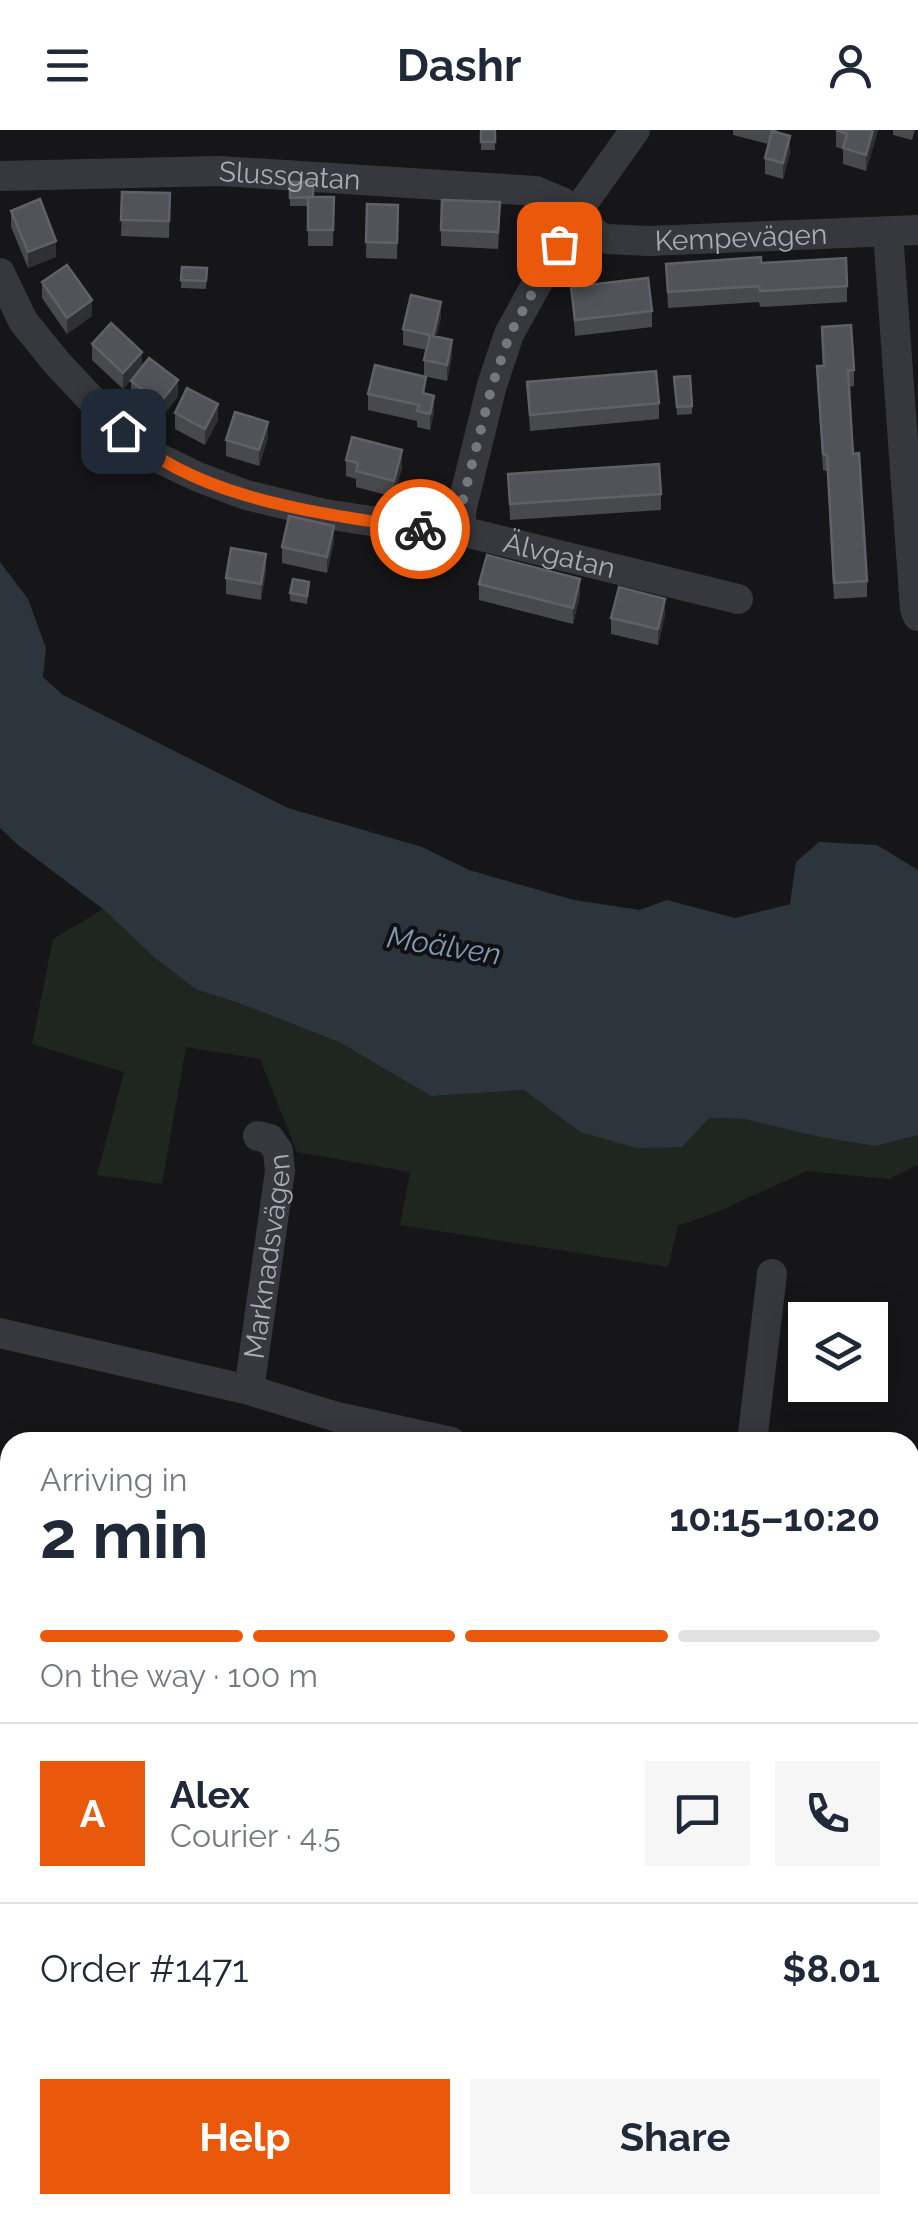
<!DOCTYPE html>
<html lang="en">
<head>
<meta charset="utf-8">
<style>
  :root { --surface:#fff; --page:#f6f6f7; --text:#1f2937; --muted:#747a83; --line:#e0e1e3; --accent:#ea580c }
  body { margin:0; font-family:Raleway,sans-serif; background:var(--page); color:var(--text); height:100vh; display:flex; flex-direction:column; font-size:38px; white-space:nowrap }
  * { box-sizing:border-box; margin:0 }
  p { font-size:32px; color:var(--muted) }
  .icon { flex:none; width:55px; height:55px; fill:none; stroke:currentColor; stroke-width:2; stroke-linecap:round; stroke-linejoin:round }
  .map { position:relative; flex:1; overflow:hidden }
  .details { position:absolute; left:0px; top:1302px; width:920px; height:782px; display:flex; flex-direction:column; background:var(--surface); border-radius:30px 30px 0 0; box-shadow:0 5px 25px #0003 }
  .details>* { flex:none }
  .tools { position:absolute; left:788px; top:1172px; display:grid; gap:20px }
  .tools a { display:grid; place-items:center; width:100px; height:100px; border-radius:0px; background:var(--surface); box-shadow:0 5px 25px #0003; font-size:50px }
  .pin { position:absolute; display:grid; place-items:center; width:85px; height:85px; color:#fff; margin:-42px; border-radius:20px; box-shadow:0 5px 15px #0006 }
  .courier { position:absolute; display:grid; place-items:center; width:100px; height:100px; margin:-50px; border:8px solid #ea580c; border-radius:50%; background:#fff; color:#222; box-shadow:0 2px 12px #0007 }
  .head em { font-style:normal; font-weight:700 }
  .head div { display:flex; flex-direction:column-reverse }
  .head { display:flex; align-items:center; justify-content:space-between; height:170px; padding:0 40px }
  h1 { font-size:65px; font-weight:700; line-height:75px }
  .bar { display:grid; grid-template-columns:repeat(4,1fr); gap:15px 10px; align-content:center; height:120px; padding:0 40px }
  .bar i { height:12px; border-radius:8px; background:var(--line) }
  .bar .on { background:var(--accent) }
  .bar p { grid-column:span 4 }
  .line { display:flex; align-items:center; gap:25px; padding:0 40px; border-top:2px solid var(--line) }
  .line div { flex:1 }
  .round { display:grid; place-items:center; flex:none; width:105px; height:105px; border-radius:0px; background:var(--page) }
  .button { display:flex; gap:20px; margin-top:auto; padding:20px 40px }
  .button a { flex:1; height:115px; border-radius:0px; background:var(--accent); color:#fff; font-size:40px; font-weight:700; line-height:115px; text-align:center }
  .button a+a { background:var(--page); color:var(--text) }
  header { display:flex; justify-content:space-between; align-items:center; height:130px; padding:0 40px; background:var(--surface); font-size:45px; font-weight:700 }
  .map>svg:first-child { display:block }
</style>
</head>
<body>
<header><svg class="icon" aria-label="menu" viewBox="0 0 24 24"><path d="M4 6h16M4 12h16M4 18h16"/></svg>Dashr<svg class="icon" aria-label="person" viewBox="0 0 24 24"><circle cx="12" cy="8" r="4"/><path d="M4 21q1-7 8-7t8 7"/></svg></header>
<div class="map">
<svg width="918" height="2084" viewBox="0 0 918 2084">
  <rect width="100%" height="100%" fill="#161618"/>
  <path fill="#1e261f" d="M103,779L156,829L197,860L236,872L339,912L431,966L524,960L580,1002L682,1017L708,988L744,989L820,1007L875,1016L918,1005V1035L889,1049L807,1041L717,1082L678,1096L668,1137L400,1095L410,1042L297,1022L260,929L186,917L162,1054L97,1045L124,942L32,914L53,809Z
    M910,1712L918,1713V2070L901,2084H152L153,2075H910Z"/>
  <path fill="#2c353c" d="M0,432L28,469L46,518L43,547L63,565L288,678L422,717L469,740L574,770L640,780L667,770L735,788L790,774L796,732L819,712L877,715L918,740V1005L875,1016L820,1007L744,989L709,988L682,1017L637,1018L580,1002L524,960L431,966L339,912L236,872L197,860L156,829L103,779L18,715L0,698Z"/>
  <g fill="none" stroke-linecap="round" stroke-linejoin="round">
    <g stroke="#37383d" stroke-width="30">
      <path id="s1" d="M0,46L220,41L536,61L562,72L598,106L607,109L649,111L918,100"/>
      <path d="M888,102L915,479L918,486"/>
      <path id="s2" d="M0,143L23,191L57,233L102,281L144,321L198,347L246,365L325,384L423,399L461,401L738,469"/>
      <path d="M461,401V381L492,255L509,204L576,83L635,0"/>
      <path d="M0,1203L249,1260L337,1287L451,1312"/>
      <path id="s3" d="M249,1260L280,1041L278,1021L270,1009L258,1006"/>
      <path d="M752,1312L772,1144"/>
      <path d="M0,1623L10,1632"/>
      <path d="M3,2017L10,2010"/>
    </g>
    <path stroke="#53555c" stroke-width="40" d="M0,1415L10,1417
      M910,1529L918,1530"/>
  </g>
  <path fill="#47494d" d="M481,0H495V20H481Z
    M733,0H777L776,2L790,22L783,49L765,44V28L768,14L733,5Z
    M836,0H878L866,41L843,34V19L836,17Z
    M893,0H915L912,10L893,5Z
    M290,52L313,67H334L333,116H308V76H290Z
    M122,62L170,63L169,108L121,106Z
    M367,74L398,75L397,129L366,128Z
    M11,81L56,127L28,138L11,97Z
    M500,88L498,119L441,116V100Z
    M761,133L847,156V172L760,177L759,172L668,178L666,134Z
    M182,137L207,138L206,159L181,158Z
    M42,152L92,186L67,204L42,168Z
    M571,157L652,181V197L575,206Z
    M441,188L436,206L452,226L447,251L424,246V230L427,220L403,215V199Z
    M822,197L854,240V256L849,257L853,324L867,451V467L834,469L827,341L823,340L817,252V236H823Z
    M92,214L142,237L178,266L160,290L131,268V251L140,240L123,259L92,230Z
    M674,247L692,276V284L677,285Z
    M527,252L659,273V289L530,301Z
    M368,264H426L434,282L430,300L417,297V291L368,280Z
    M175,283L218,290L205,315L175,299Z
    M268,308L259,336L226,326V310Z
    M346,330L402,337L394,367L356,357V349L346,346Z
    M508,344L661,364V380L510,390Z
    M334,412L327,443L282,433V417Z
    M266,440L261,470L226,464V448Z
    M479,454L580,465L573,494L479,470Z
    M309,460L307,474L290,471V463Z
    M665,485L658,515L611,504V488Z"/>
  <path fill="#2f3033" d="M873,0H878L866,41V25Z
    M790,6V22L783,49V33Z
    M56,111V127L28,138V122Z
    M92,170V186L67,204V188Z
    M441,172V188L433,222V206Z
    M452,210V226L447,251V235Z
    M142,222V238L123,259V243Z
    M178,250V266L160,290V273Z
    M434,266V282L430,300V284Z
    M218,274V290L205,315V299Z
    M268,292V308L259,336V320Z
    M402,320V337L394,367V351Z
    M334,396V412L327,443V427Z
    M266,424V440L261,470V454Z
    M580,449V465L573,494V478Z
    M665,469V485L658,515V499Z"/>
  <path fill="#525359" stroke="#5f6168" stroke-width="2.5" d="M481,0H495V12H481Z
    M836,0H873L866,25L843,18L847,4Z
    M772,1L790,6L783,33L765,28Z
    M290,52H313V67L290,68Z
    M122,62L170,63L169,91L121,90Z
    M308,67H334L333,100H308Z
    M40,69L56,111L28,122L11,81Z
    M442,70L500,72L498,102L441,100Z
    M367,74L398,75L397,113L366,112Z
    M761,127V133L846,128L847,156L760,161L759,156L668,162L666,134Z
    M67,135L92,170L67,188L42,152Z
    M182,137L207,138L206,151L181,150Z
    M648,148L652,181L575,190L571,157Z
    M411,165L441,172L433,206L452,210L447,235L424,230L430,205L403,199Z
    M111,193L142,222L123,243L92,214Z
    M851,195L854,240L848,241L853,324L859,323L867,451L834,453L827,325L823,324L817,236H824L822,197Z
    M149,228L178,250L160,273L131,251Z
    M375,235L426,247L423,263L434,266L430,284L417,281L419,275L368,264Z
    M656,241L659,273L530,285L527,252Z
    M690,246L692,276L677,277L674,247Z
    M187,258L218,274L205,299L175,283Z
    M235,282L268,292L259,320L226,310Z
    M352,307L402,320L394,351L356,341L358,333L346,330Z
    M659,334L661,364L510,374L508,344Z
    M289,386L334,396L327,427L282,417Z
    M231,418L266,424L261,454L226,448Z
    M487,425L580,449L573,478L479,454Z
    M293,449L309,452L307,466L290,463Z
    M619,457L665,469L658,499L611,488Z"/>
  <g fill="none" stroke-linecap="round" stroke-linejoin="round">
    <path stroke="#757880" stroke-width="10" stroke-dasharray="0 18" d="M420,399L460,401V381L492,256L510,204L559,114"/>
    <path stroke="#ea580c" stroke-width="12" d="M123,301C199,371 322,383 420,399"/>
  </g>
  <g text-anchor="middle" stroke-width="8" stroke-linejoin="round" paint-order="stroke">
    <g font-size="28" fill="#a8adb8" stroke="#111113">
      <text dy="10" stroke="none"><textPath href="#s1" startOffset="290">Slussgatan</textPath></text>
      <text dy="10" stroke="none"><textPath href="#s1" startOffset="758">Kempevägen</textPath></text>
      <text dy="10" stroke="none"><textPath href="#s2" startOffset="662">Älvgatan</textPath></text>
      <text dy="10" stroke="none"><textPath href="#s3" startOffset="135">Marknadsvägen</textPath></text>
    </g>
    <g font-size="30" font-style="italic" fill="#7f9bb3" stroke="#111113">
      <text transform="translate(444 816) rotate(9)" y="10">Moälven</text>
    </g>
  </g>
</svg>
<div class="tools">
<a><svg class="icon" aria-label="layers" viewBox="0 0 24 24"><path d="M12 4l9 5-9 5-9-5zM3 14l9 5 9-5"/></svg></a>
</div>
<div class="pin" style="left:559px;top:114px;background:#ea580c"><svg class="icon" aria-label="bag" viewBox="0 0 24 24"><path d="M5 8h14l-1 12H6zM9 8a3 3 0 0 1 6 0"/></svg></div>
<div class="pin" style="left:123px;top:301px;background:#1f2937"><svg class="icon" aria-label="home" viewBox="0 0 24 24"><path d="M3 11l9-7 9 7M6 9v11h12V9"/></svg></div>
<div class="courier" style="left:420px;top:399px"><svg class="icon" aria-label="bike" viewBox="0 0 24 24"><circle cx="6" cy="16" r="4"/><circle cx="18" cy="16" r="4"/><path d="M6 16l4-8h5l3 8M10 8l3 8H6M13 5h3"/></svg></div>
<section class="details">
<div class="head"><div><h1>2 min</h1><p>Arriving in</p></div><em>10:15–10:20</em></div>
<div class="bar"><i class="on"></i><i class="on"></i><i class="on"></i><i></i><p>On the way · 100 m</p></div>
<div class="line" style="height:180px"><b class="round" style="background:var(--accent);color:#fff">A</b><div><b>Alex</b><p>Courier · 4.5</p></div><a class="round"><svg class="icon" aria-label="chat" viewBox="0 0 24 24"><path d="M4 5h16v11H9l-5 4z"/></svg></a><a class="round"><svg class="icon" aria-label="phone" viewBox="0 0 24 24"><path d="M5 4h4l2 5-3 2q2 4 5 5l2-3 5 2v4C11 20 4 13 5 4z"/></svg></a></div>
<div class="line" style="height:130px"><div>Order #1471</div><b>$8.01</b></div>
<div class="button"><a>Help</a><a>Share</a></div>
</section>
</div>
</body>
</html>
